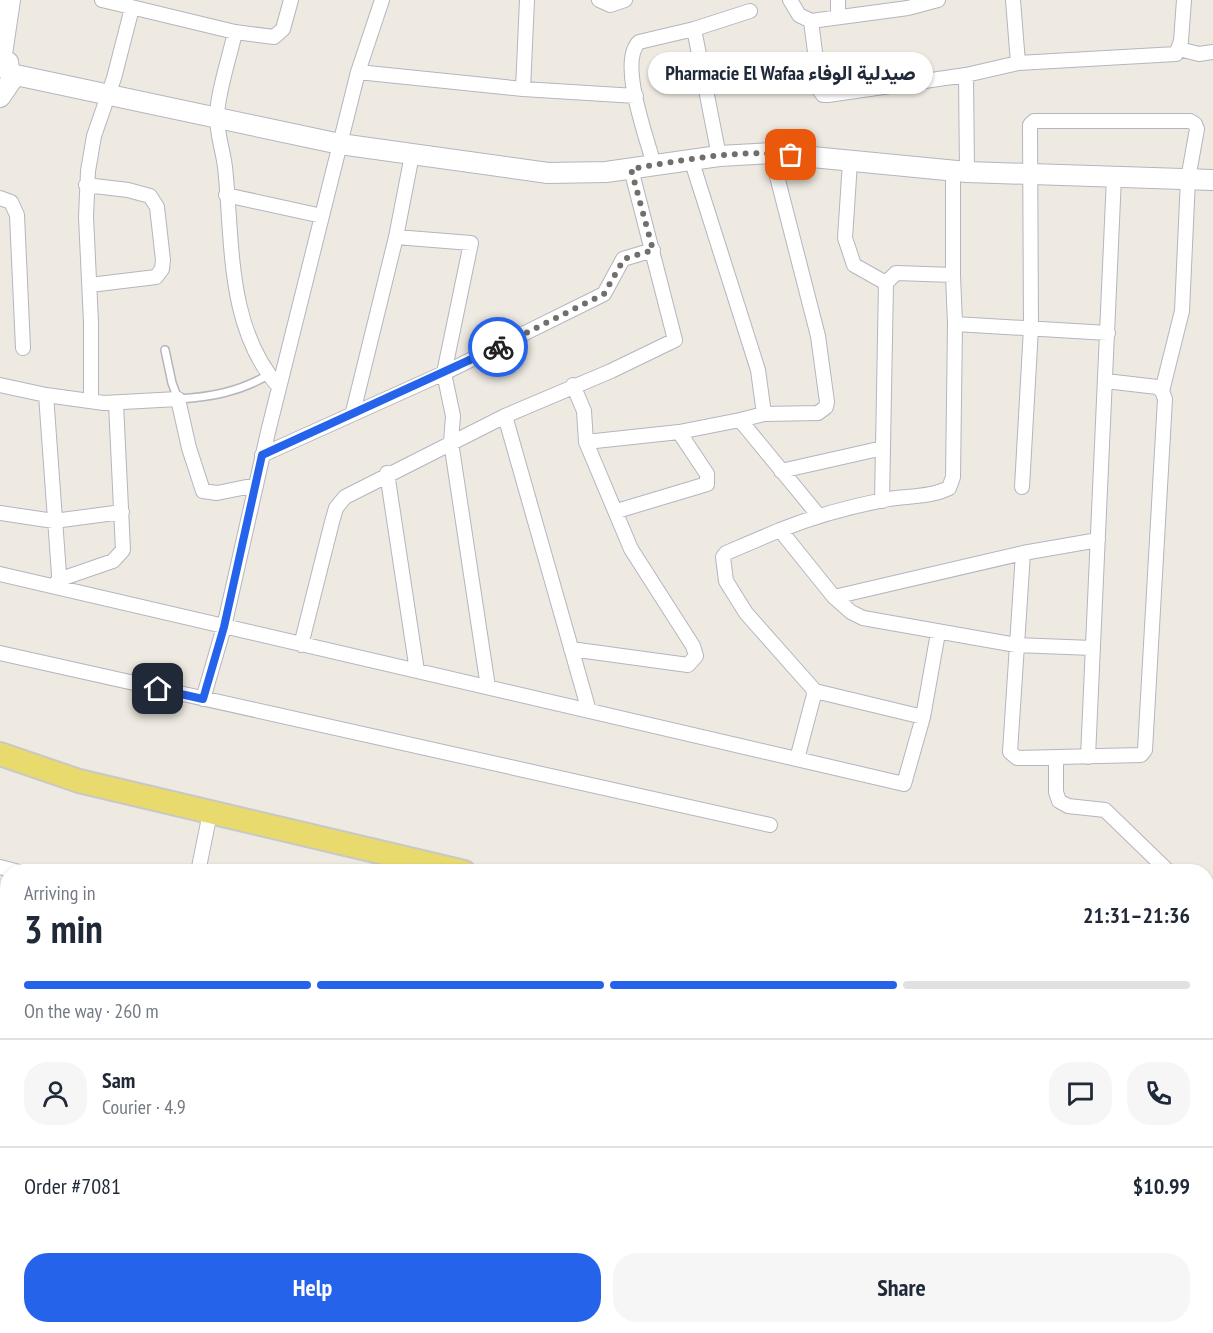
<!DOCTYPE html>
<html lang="en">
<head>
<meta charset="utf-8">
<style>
  :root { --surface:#fff; --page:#f6f6f7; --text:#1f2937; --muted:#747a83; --line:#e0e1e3; --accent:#2563eb }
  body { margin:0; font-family:"PT Sans Narrow",Vazirmatn,sans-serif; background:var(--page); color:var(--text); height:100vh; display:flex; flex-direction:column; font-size:22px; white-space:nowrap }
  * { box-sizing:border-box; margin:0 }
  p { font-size:20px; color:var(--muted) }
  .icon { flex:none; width:33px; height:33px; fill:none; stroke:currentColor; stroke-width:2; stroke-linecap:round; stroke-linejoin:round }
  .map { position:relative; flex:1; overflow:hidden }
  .drawer { position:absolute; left:0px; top:864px; width:1214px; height:470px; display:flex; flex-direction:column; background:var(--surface); border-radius:24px 24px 0 0; box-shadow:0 2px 4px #0004 }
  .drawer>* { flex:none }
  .pin { position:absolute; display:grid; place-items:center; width:51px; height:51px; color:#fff; margin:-26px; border-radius:12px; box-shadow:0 3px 9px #0006 }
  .courier { position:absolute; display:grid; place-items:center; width:60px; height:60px; margin:-30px; border:4px solid #2563eb; border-radius:50%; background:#fff; color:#222; box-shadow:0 2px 8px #0007 }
  .bubble { position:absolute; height:42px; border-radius:21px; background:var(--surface); box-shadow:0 2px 4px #0004; font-size:20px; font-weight:800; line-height:42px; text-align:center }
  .head em { font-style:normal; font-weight:800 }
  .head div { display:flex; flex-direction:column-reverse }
  .head { display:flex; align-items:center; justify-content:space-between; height:102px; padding:0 24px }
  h1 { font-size:39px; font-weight:800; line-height:45px }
  .bar { display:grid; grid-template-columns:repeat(4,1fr); gap:9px 6px; align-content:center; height:72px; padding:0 24px }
  .bar i { height:8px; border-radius:4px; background:var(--line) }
  .bar .on { background:var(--accent) }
  .bar p { grid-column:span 4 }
  .line { display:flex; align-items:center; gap:15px; padding:0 24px; border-top:2px solid var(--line) }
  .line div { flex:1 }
  .round { display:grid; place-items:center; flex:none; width:63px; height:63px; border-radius:24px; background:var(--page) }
  .button { display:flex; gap:12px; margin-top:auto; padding:12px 24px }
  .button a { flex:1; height:69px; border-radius:24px; background:var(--accent); color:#fff; font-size:24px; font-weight:800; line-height:69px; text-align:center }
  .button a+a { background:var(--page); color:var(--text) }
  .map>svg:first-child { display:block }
</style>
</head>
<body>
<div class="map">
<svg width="1213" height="1333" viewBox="0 0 1213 1333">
  <rect width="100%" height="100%" fill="#eeeae1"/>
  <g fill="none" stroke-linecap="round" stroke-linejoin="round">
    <g stroke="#b4b5bf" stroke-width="10">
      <path id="lane" d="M165,350L172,383L178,399C211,397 239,392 268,375"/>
    </g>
    <g stroke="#b4b5bf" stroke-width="16">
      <path id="street" d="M102,0L235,32L274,37L283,29L291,0
        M527,0L523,89L636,96
        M599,0L610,5L625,0
        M790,0L799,15L811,21L908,8L938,0
        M1013,0L1018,63
        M838,16V0
        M811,21L820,91L823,95H828L966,75L1018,63L1176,54L1181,41L1184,0
        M694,29L719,156
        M235,32C230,56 217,94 217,117C217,134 223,151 225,167C233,240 226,328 279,387
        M1179,49L1199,54L1213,52
        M358,72L523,89
        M966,75L967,172
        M691,159L758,370L764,414
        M850,162L845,238L854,265L886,283
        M654,165C647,138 618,62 639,42L694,29L750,11
        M86,185L128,190L150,196L157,207L163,260L162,269L156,277L90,285
        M226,195L322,216
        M0,198L11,202L17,215L23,348
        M396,237L471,243L444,373L453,416L451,442L488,687
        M953,275V170
        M955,324L1108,333
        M0,385L46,395L104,403L178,399L189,448L203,491L217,493L256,485
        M46,395L60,588
        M91,401V322L86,217L88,171L94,136L114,78L132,8
        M353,412L396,237L412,155
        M505,416L589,711
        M740,420L764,414L818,413L826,407L827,402L818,336L771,153
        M586,442L679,432L740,420L819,516
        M262,455L444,373L604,294L623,259L653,250
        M781,471L883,448
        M387,473L417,671
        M1022,487L1031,328L1030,125L1034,121H1190L1195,124L1197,129L1188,179L1182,311L1162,391
        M617,511L707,484V474L679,432
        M0,513L54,521L122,512
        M780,530C815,516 852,506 889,499C909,496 931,497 949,488L953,477L955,324L953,275L896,273L886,283L882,501
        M1098,540L1023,553L1010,752L1017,758L1141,755L1145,750L1165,399L1162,391L1157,387L1106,381
        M1023,553L834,597L851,612L863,618L1016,645L1092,648
        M0,574L904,784L923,717L938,633
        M58,580L113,561L123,550L116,404
        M834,597L780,530L726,553L723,557L726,581L746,613L815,691L923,717
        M301,645L332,522L336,508L345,497L505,416L611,371L675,340L631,169
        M571,649L688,665L696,656L693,646L631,549L586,442L584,411L573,385
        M0,653L770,825
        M203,699L224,627L268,432L358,72L382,0
        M1088,757L1114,177
        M1056,758V792L1059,801L1068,806L1105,810L1169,872
        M797,759L815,691
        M0,867L19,872
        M198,872L210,813
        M1206,908L1213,915
        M0,976L8,977
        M0,1257L8,1259
        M772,1326L778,1333
        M905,1326L910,1333"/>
    </g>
    <g stroke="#b4b5bf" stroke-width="22">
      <path id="secondary" d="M2,54L10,0
        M11,74L340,144L548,173L606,172L719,156L771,153L967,172L1213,180
        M0,97L11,81L8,62"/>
    </g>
    <g stroke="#c8c8c8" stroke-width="26">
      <path id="primary" d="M0,754L79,781L464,872
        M1206,1042L1213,1043"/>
    </g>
    <use href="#lane" stroke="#fff" stroke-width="7"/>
    <use href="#street" stroke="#fff" stroke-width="14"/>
    <use href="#secondary" stroke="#fff" stroke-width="20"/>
    <use href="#primary" stroke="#e8da6c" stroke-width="22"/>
  </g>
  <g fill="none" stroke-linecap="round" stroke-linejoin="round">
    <path stroke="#716f6c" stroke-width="6" stroke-dasharray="0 10.8" d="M498,347L604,294L624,259L653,250L631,169C683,160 739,149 791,155"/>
    <path stroke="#2563eb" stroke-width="8" d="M158,689L203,699L224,627L262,455L498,347"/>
  </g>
</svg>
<div class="pin" style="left:791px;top:155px;background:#ea580c"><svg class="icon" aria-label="bag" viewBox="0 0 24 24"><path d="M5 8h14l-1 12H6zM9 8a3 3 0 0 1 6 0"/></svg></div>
<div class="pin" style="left:158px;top:689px;background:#1f2937"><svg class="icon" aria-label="home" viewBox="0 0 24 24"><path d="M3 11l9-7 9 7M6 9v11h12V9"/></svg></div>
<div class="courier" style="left:498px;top:347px"><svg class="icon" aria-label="bike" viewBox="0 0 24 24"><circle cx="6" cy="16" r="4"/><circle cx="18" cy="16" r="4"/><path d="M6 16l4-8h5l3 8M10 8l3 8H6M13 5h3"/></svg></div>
<div class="bubble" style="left:648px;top:52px;width:285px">Pharmacie El Wafaa صيدلية الوفاء</div>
<section class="drawer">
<div class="head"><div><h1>3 min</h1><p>Arriving in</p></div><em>21:31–21:36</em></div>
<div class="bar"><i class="on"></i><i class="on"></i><i class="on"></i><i></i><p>On the way · 260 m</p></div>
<div class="line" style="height:108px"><a class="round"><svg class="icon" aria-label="person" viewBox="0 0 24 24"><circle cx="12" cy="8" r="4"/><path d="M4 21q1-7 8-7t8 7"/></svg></a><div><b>Sam</b><p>Courier · 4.9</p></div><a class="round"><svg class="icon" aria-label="chat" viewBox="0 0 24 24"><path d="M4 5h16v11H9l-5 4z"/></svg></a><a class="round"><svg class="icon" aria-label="phone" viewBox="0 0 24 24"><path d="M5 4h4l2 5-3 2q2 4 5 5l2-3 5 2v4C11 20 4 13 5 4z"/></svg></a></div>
<div class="line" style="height:78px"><div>Order #7081</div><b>$10.99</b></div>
<div class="button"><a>Help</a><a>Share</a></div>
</section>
</div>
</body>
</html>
